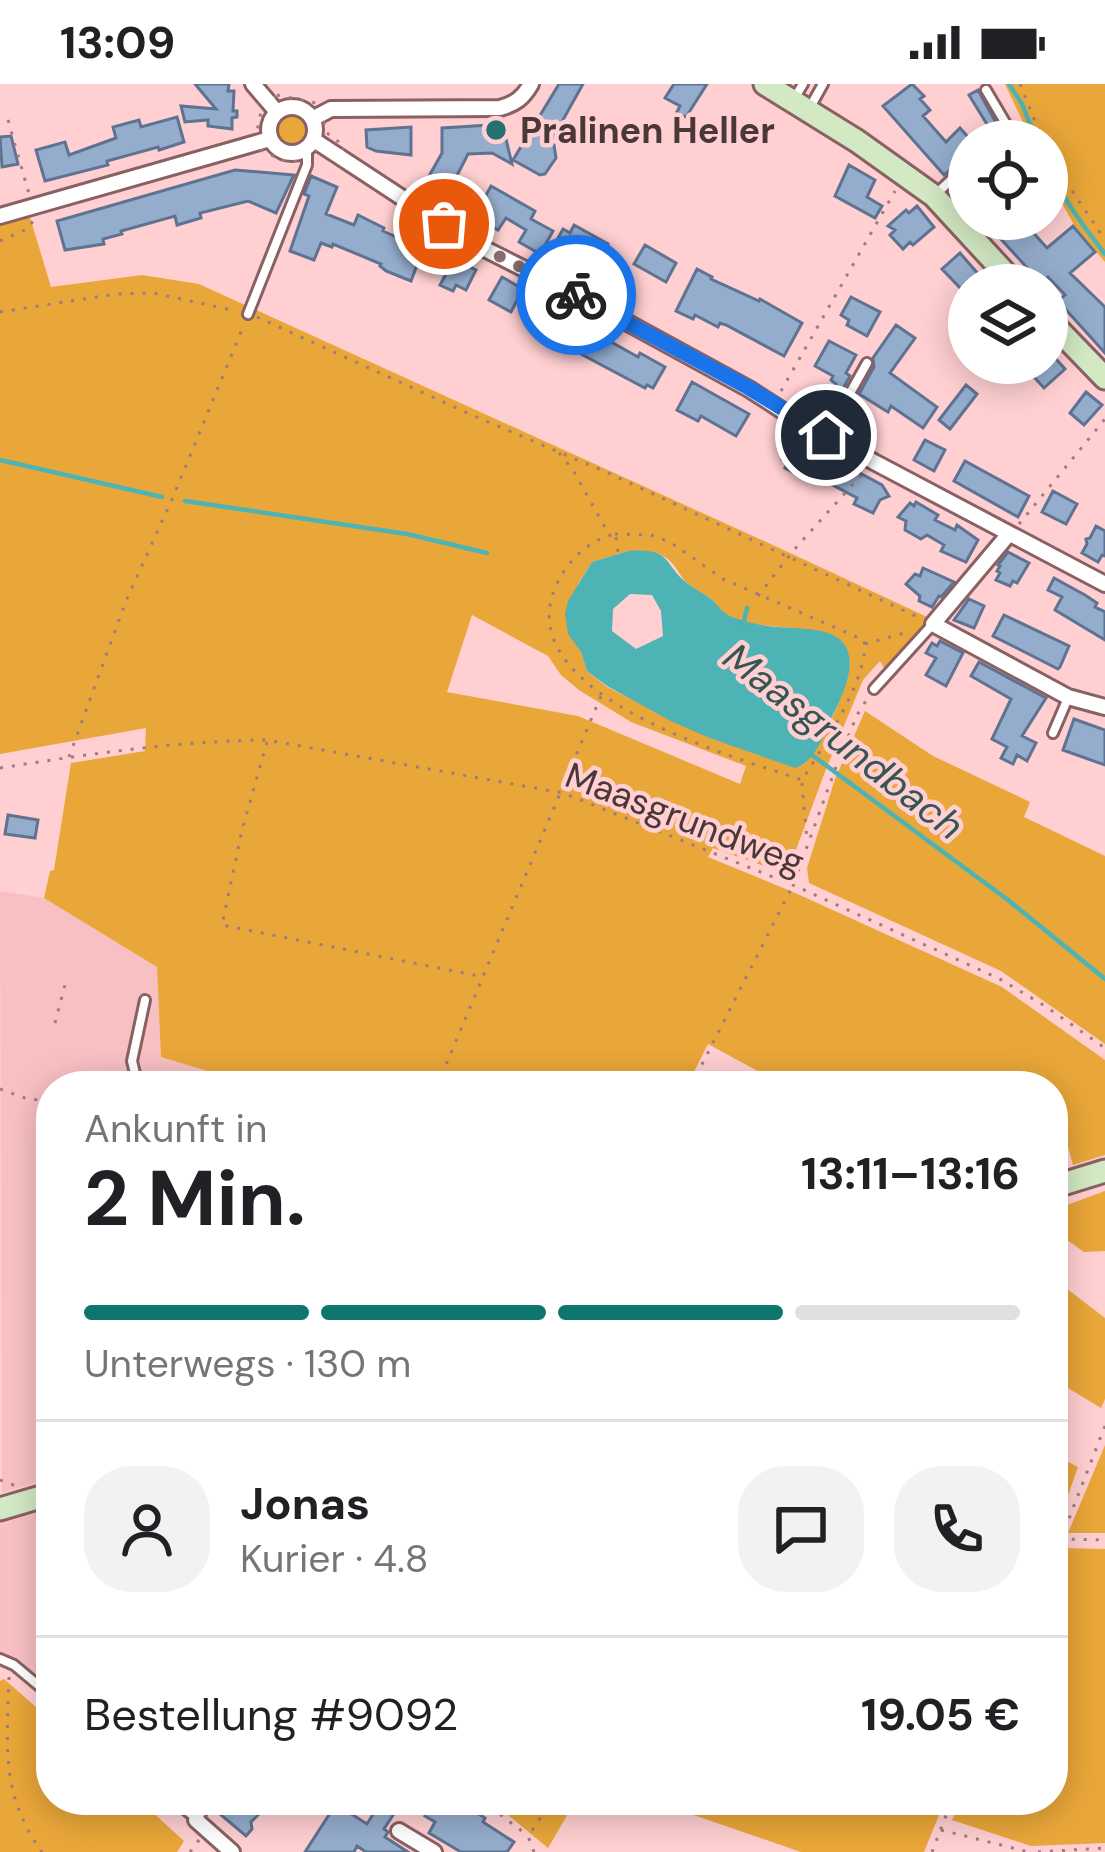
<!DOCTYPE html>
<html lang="de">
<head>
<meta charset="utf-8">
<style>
  :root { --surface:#fff; --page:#f2f2f2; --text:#202124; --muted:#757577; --line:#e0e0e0; --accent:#0f766e }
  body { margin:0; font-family:"DM Sans",sans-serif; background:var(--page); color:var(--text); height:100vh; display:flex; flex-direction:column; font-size:45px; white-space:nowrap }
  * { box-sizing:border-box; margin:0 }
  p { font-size:39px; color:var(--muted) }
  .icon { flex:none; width:66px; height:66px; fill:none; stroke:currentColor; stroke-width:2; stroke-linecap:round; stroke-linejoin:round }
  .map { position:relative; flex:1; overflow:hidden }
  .side { position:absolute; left:36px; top:987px; width:1032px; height:744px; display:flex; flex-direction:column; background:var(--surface); border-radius:48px; box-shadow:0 6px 30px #0003 }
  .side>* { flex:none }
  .buttons { position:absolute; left:948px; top:36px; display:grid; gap:24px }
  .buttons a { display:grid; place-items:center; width:120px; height:120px; border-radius:50%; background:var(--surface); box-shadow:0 6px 30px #0003; font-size:60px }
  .pin { position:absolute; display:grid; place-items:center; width:102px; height:102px; color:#fff; margin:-51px; border:6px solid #fff; border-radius:50%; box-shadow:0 3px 12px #0007 }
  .courier { position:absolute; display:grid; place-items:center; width:120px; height:120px; margin:-60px; border:9px solid #1a73e8; border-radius:50%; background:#fff; color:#222; box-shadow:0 3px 15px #0007 }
  .headline em { font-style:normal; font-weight:700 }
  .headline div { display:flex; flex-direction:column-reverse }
  .headline { display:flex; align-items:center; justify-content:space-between; height:204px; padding:0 48px }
  h1 { font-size:78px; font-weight:700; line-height:90px }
  .bar { display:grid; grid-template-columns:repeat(4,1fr); gap:18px 12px; align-content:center; height:144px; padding:0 48px }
  .bar i { height:15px; border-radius:9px; background:var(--line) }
  .bar .selected { background:var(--accent) }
  .bar p { grid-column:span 4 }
  .line { display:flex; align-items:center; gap:30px; padding:0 48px; border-top:3px solid var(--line) }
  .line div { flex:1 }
  .round { display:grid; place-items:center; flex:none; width:126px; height:126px; border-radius:48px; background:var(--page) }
  .status { display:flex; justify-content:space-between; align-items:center; height:84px; padding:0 60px; background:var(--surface); direction:ltr }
  .status svg { height:33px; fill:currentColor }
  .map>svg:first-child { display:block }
</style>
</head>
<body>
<div class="status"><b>13:09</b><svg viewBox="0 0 49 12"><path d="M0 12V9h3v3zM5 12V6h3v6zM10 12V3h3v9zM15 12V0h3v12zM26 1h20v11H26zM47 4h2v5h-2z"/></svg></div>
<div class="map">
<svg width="1105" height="1768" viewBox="0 0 1105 1768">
  <rect width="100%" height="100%" fill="#ffcfd1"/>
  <path fill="#f8c0c3" d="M0,807L44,814L157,883L161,973L257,1002H51V1394L2,1409Z
    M51,1425V1605L17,1576L0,1569V1440Z"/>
  <path fill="#e9a639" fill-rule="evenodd" d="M1005,0H1105V178L1074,141L1052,101L1047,91V57H1032Z
    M274 46a18 18 0 1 1 36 0a18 18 0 1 1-36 0Z
    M29,130L51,203L142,191L199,200L775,462L938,538L891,597L880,577L863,596L826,685L787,790L713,764L708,773L793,808L1002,903L1105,976V1071L1073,1081L1065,1052L1053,1045V1002H785L708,960L687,1002H257L161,973L157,883L44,814L50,787L54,786L71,679L145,667L146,644L0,670V137ZM628,467C643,467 660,466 671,478C678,485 681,494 688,500C696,506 704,509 711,515C716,519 719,525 724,529C764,558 878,520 843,608C833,633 821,662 803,681L707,653L607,603L587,587L581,568L578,500L592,478ZM472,531L548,572L561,591L579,606L631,638L746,682L740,700L578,632L447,608Z
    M865,627L933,672L1030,718L1024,733L1105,772V960L1001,887L809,799L807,784L835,695Z
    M1105,1107V1167L1084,1168L1053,1146V1126Z
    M1053,1194L1105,1234V1315L1101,1324L1053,1295Z
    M1105,1361V1449H1068Z
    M1053,1370L1078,1383L1056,1445H1053Z
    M1060,1464L1105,1465V1759L1031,1762L952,1736L962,1716H1053V1482Z
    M4,1595L51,1636V1716H139L184,1757L177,1768H0V1597Z
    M490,1716H576L548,1764Z
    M650,1716H945L924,1768H801Z"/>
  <path fill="#4db3b4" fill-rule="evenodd" d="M628,467C674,464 661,479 688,500C696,506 704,509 711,515C719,522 722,529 732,533C746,538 762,542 777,543C797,545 835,542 846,563C857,584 841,614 832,633C824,651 815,678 795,684L707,653L671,637L607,602L587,587L581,568L568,550L565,529L568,517L592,478ZM630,510L652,511L661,527L663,552L636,565L612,547L613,525Z"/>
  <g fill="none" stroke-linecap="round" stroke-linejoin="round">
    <path stroke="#4db3b4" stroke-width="4.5" d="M1009,0L1022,20L1037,57
      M1047,79C1061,112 1083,142 1105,170
      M0,376L162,413
      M185,417L407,450L487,469
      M743,541L747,524
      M812,671L1008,816L1105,895"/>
  </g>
  <path fill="#95adcd" stroke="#5d7391" stroke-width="3" d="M195,0H229L228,7H234L233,27H237V33L232,34V45L208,42V36L185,38L181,22L216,25Z
    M559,0H583L550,59L554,61L556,74L545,90L540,91L513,76Z
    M674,0H707L686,33L677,28L680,22L665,14Z
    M912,0L924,12L920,15L930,26L923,32L946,58L960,44L969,54V71L944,91L883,22Z
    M978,6L1000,46L993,50L969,11Z
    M177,33L184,58L159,66L158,63L107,77L108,81L45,97L36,66L65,58L69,71L116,54L113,43L139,36L141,43Z
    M490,41L503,43L512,80L492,69L468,70L449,107L446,105L443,110L438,109L424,101L442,69V44Z
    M411,43V71L376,67L367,63L366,46Z
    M11,52L18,80L2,83L0,53Z
    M849,81L875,96L867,113L882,122L875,134L835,112Z
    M235,86L294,91L276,129L248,117L200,129L201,134L177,141L175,132L121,147L122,150L103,155L104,160L65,166L57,137Z
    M311,92L337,103L326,130L354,141L358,131L384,144L383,147L423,165L411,197L386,187L380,182L381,180L333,160L332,163L321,159L314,176L290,167L309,112L304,110Z
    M491,102L535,127L531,135L553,147L540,170L519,158L526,146L506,134L498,146L482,138L487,126L480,122Z
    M917,122L934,143L913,161L910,158L903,165L890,151L895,146L888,142L906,126L909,129Z
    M996,135H1021L1047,164L1073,142L1095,168L1070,189L1105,223V269L1058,217L1065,211L1048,193L1041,199L989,142Z
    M574,141L608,160L597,188L568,171L571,166L556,158L563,145L570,149Z
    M645,161L676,179L666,198L634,180Z
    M960,169L980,192L963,207L942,185Z
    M454,175L476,186L466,206L456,201L453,207L440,201Z
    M697,185L712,193L711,195L759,217L760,215L802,239L784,272L726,241L720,239L718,243L695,231L693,235L676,227Z
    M502,193L523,205L511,228L489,216Z
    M851,213L880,228L867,252L847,241L849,236L841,231Z
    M543,216L568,229L574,237L638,273L640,269L665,283L653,304L647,301L645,304L579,269L582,265L569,258L571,255L533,234Z
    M896,241L915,254L890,289L937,323L923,344L891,322L888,328L859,310L874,283L873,274Z
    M829,257L856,271L846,289L850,292L830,328L822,324L836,300L831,296L833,292L815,282Z
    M1047,265L1065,285L1044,304L1021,279H1047Z
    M692,298L749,330L736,352L701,332L698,337L677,326Z
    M966,301L977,310L950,345L939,336Z
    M1086,308L1102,321L1084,341L1070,329Z
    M794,354L882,401L889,412L880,416L873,429L854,420L857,414L806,387L800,385L797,390L785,384L788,378L782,375Z
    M925,356L945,366L934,387L914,376Z
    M965,377L1029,412L1018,433L954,397Z
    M1053,407L1077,420L1066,440L1042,428Z
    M916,418L938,431L935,436L955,446L957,441L978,456L966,478L941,467L944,461L927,451L921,455L905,446L906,437L898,433L910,419L914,422Z
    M1096,442L1105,447V472L1102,471L1098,478L1082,469L1087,460L1086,455L1090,454Z
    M1008,468L1029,479L1017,499L1013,497L1010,502L996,496L1000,489L997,487L1000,482L998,481Z
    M923,484L954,498L941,513L939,512L932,523L919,517L920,512L906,500L915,490L920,492Z
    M1054,494L1085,511L1097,519L1095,523L1105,528V556L1055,526L1062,513L1048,506Z
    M969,515L984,522L974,544L954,536Z
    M1004,531L1069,562L1060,583L1058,585L993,552Z
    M940,557L963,569L946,602L926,591L936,574L926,569L932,559L937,562Z
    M979,578L1046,614L1022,652L1036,659L1027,677L1017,671L1013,680L1001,674L1007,663L992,655L1011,615L971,592Z
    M1074,635L1105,646V681L1063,666Z
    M8,731L38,736L35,754L5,750Z
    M232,1716H266L257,1727L260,1729L251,1738L252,1745L246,1752L220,1730Z
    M382,1716H403L384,1745L388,1748L385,1753L408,1768H366L357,1762L354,1768H305L336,1720L367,1740Z
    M435,1716H456L485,1734L483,1738L514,1758L507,1768H461L429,1749L435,1738L425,1732Z"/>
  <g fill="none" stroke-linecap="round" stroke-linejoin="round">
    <g stroke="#8a6163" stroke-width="14">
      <path id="lane" d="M986,6L1012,50L997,57
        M794,15L803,0
        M809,25L823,0
        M935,111L969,79
        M248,230L307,81V64
        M827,350L867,279
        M874,605L933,540
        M1053,649L1068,614
        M138,1002L132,977L145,916
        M0,1575L14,1581L51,1612
        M174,1716L192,1731
        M197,1735L210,1716"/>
    </g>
    <g stroke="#8a6163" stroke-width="20">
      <path id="street" d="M253,0L277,28
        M269 46a23 23 0 1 1 46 0a23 23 0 1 1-46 0Z
        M312,35L331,25L500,24C515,20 523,14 531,0
        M314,56L465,155L584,215L749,305L783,327L874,378L1105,500
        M0,132L270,55
        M1008,451L933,540L1068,613L1105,623
        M196,1736L232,1768
        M399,1747L434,1768"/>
    </g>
    <g stroke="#8a6163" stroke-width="27">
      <path id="secondary" d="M765,0L857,57L934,112L1016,201
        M1047,234L1105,294
        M1053,1103L1105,1087
        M0,1425L51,1410"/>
    </g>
    <path stroke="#9d7d7e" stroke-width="3" stroke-dasharray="3 9" stroke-linecap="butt" d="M1020,0L1043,57
      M277,11L316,19L322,30L327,49L344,62L337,77L316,66C298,84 283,77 262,67L257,47L262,23Z
      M8,36L29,110
      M1047,66L1052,77L1105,156
      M0,157L27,145L34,136
      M0,228L116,210L154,209L236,227
      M257,233L472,331L608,389L920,534
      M781,307L895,107
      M559,369L573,386L607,447
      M1019,440L1105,335
      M615,450L651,451L670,458L723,495L864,556C871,590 821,666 802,696C732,672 511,611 555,504C566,478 588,456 615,450Z
      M616,453L618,469
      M758,512L792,468L864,388
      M865,560L908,548
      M267,658L242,746L222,841L484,893
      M69,673L126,517L173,413L243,243
      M0,684C88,670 178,657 267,656L563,709L793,801L998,894L1045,922L1105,964
      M802,699L807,756
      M55,939L66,897
      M437,1002L601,612
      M691,1002L793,801L836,683L857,631L869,612
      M0,1005L25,1014L51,1018
      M1105,1342L1061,1455L1105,1456
      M0,1396L16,1402
      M1053,1463L1056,1454
      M9,1593C7,1660 0,1710 42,1768
      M481,1716L527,1751
      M915,1716L943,1730
      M941,1746L1029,1768
      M190,1768L199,1756
      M534,1768L528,1752L553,1716
      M932,1768L952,1716
      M1038,1768L1105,1764"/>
    <use href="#lane" stroke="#fff" stroke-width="8"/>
    <use href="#street" stroke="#fff" stroke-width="14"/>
    <use href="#secondary" stroke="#d2e9c3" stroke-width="21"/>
  </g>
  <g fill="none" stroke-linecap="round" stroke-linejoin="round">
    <path stroke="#896c6e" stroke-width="12" stroke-dasharray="0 21.6" d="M444,140L465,155L576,211"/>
    <path stroke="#1a73e8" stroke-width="15" d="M576,211L749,304L826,351"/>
  </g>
  <circle fill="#257071" stroke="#ffcfd1" stroke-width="4.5" cx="496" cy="46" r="12"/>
  <g text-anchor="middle" stroke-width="9" stroke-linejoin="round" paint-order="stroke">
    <g font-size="36" font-weight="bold" fill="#4a3738" stroke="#ffcfd1" text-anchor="start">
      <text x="520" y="59">Pralinen Heller</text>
    </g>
    <g font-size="36" fill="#4a3738" stroke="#ffcfd1">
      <text transform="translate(685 734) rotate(21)" y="13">Maasgrundweg</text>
    </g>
    <g font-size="39" font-style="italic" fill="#365656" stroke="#ffcfd1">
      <text transform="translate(844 657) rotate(38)" y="14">Maasgrundbach</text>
    </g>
  </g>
</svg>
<div class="buttons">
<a><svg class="icon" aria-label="locate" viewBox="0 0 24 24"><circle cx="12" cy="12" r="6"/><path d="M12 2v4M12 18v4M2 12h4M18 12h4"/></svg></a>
<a><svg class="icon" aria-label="layers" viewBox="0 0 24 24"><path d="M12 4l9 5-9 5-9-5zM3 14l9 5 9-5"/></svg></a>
</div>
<div class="pin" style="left:444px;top:140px;background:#ea580c"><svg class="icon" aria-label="bag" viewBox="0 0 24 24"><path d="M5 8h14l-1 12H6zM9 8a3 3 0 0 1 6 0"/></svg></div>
<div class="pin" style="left:826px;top:351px;background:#1f2937"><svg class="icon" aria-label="home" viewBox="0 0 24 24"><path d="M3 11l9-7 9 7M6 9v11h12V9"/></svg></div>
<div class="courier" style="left:576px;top:211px"><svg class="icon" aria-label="bike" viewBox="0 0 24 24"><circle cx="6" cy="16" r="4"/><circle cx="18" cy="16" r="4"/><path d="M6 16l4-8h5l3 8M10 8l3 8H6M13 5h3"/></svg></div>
<section class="side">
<div class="headline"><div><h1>2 Min.</h1><p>Ankunft in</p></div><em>13:11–13:16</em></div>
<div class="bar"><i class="selected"></i><i class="selected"></i><i class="selected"></i><i></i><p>Unterwegs · 130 m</p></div>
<div class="line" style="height:216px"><a class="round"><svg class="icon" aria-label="person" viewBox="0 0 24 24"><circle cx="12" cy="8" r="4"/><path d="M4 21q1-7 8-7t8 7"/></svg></a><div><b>Jonas</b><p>Kurier · 4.8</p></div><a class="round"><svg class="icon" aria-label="chat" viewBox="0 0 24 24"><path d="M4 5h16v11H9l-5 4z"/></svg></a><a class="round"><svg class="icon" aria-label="phone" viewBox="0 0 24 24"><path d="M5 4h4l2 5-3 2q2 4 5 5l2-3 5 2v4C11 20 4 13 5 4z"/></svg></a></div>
<div class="line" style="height:156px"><div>Bestellung #9092</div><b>19.05 €</b></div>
</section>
</div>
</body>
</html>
